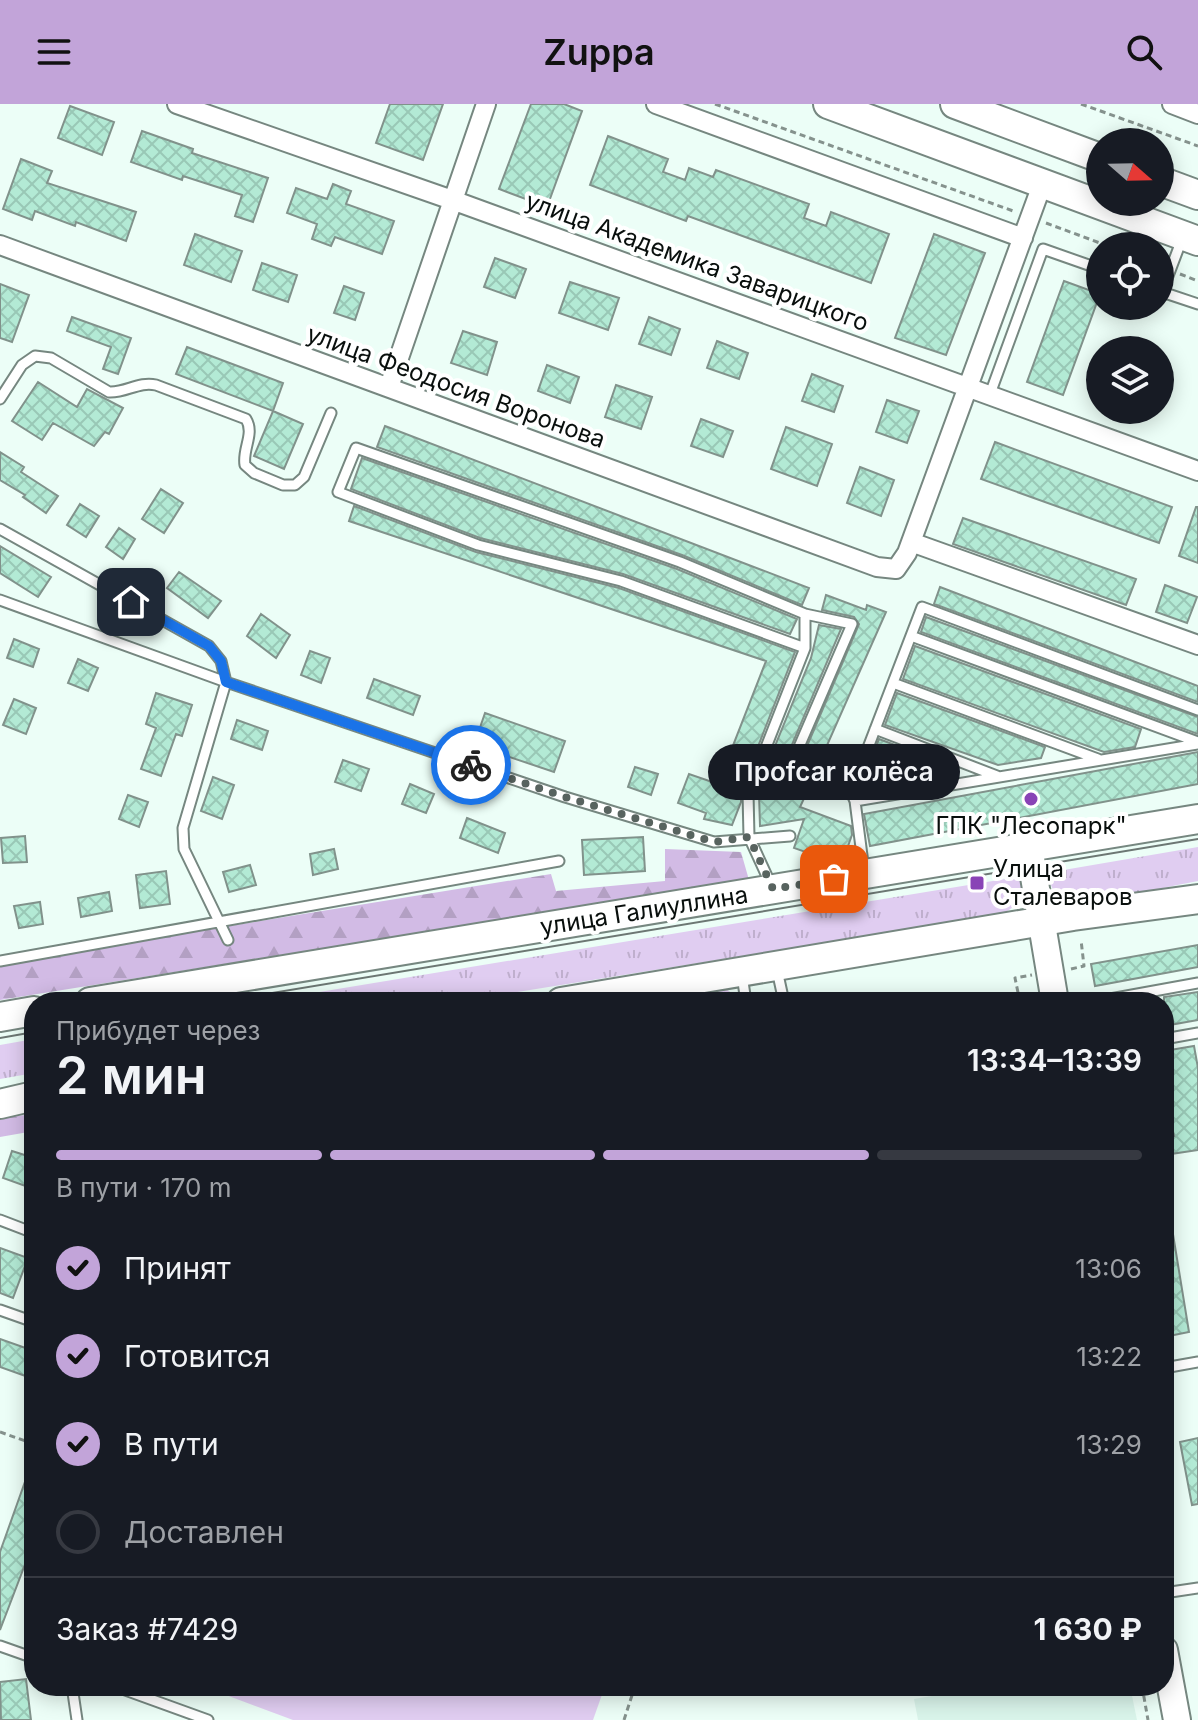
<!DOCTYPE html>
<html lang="ru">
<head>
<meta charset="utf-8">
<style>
  :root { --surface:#171b24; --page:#20242c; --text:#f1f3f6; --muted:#9ea1a6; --line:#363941; --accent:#c2a4d9 }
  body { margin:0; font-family:Inter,sans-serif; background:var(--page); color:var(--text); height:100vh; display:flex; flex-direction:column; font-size:30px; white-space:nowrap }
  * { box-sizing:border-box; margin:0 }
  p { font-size:26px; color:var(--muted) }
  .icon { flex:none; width:44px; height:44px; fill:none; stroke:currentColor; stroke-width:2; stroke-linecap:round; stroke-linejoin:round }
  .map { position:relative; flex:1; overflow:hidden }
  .details { position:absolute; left:24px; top:888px; width:1150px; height:704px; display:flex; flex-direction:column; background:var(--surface); border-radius:32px; box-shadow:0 4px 20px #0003 }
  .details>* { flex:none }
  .needle { width:52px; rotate:110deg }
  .tools { position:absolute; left:1086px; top:24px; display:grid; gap:16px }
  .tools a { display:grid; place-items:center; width:88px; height:88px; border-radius:50%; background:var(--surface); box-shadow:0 4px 20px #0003; font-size:40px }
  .pin { position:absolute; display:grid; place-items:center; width:68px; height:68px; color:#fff; margin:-34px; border-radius:16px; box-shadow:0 4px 12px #0006 }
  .courier { position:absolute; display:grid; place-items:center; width:80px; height:80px; margin:-40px; border:6px solid #1a73e8; border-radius:50%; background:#fff; color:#222; box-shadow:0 2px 10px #0007 }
  .bubble { position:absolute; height:56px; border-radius:28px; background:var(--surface); box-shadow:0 4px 20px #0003; font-size:26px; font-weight:600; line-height:56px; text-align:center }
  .summary em { font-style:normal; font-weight:600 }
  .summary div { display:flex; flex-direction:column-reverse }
  .summary { display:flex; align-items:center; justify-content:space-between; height:136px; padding:0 32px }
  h1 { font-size:52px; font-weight:600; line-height:60px }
  .bar { display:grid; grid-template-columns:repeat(4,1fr); gap:12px 8px; align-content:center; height:96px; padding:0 32px }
  .bar i { height:10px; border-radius:6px; background:var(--line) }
  .bar .active { background:var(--accent) }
  .bar p { grid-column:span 4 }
  .line { display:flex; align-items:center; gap:20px; padding:0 32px; border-top:2px solid var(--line) }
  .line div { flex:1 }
  ol { padding:0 32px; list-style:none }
  li { display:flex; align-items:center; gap:24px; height:88px }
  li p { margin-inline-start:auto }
  li .icon { padding:8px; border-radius:50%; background:var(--accent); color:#111; stroke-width:4 }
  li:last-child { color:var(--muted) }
  li i { width:44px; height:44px; border:4px solid var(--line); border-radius:50% }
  header { display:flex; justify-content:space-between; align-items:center; height:104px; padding:0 32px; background:var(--accent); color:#111; font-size:36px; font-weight:600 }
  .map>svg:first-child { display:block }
</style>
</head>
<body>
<header><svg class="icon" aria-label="menu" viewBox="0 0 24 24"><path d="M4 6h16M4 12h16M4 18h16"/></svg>Zuppa<svg class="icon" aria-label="search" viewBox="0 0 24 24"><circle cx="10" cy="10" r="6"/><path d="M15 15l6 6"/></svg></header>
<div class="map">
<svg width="1198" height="1616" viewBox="0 0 1198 1616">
  <defs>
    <pattern id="grass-tufts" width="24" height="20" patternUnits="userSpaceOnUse" patternTransform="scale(2)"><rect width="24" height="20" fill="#e0cdf1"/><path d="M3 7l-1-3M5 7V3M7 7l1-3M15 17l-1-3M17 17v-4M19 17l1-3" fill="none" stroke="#bfafcd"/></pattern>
    <pattern id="forest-firs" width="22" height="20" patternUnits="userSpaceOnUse" patternTransform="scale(2)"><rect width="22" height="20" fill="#d2bbe5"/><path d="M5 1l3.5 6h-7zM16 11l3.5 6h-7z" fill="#b3a0c3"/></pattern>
    <pattern id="building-cross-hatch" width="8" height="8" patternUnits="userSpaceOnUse" patternTransform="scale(2)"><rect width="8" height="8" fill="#b3ead5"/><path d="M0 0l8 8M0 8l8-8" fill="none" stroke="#99c8b6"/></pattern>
  </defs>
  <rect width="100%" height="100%" fill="#ecfef7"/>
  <path fill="#d9f4ea" d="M992,1582H1130L1137,1616H918L914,1595Z"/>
  <path fill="url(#grass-tufts)" d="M1198,743V777C1157,784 1097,803 1056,793L1046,769Z
    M1017,773L1022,778C1021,797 1016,804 998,811L455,898H259Z
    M724,883L731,889L733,898H637Z
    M34,935V969L0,975V941Z"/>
  <path fill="url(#forest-firs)" d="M665,745L741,748L749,776L0,896V859L551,770L556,787L665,777Z
    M34,1010V1027L0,1033V1014Z"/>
  <path fill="#e0cdf1" d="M202,1582H605L593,1616H293Z"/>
  <path fill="url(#building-cross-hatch)" stroke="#81928b" stroke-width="2" d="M390,0H443L423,56L376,39Z
    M531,0H564L582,7L547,103L499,85Z
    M70,2L114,18L102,51L58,34Z
    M142,27L193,45L192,49L268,74L253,118L235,112L242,91L183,72L182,76L131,58Z
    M608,32L668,55L663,68L685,76L689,64L713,73L716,66L809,100L804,114L826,122L831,108L889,130L871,179L688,112L686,117L590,81Z
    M21,55L52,67L47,79L136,108L126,137L76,118L75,122L35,107L32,116L3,105Z
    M333,80L351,87L346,100L394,117L382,150L335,133L331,142L312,135L317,120L287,109L296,84L327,95Z
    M195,130L242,147L231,178L184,161Z
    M934,130L985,149L946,251L895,234Z
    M495,154L526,165L515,194L484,183Z
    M262,159L297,171L288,198L253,186Z
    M1064,177L1100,190L1063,291L1027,278Z
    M570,178L619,194L608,226L559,209Z
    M0,180L29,191L12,238L0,234Z
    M344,182L364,189L355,216L334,209Z
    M72,213L131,234L118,270L103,265L111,243L67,227Z
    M649,213L680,225L671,251L639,240Z
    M463,227L497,238L487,271L451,259Z
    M717,237L748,249L739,275L707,264Z
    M187,243L283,279L273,307L176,270Z
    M547,261L579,273L570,299L538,287Z
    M812,270L843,282L834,308L802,297Z
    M38,278L77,303L87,285L123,304L109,330L105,328L94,342L53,319L42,336L12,317Z
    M616,281L652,293L641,325L605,313Z
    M887,296L919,307L907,339L876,328Z
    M273,307L303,320L284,365L254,352Z
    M701,315L733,327L723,353L691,342Z
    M385,322L809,484L802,501L682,451L377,343Z
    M786,323L832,340L817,382L771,365Z
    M995,338L1172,403L1159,439L981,375Z
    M0,348L24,363L21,368L58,392L46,409L23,393L25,391L0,376Z
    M362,354L677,465L797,515L790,530L623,470L480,434L351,385Z
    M860,363L894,376L881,412L847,399Z
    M161,385L183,399L164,429L142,415Z
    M80,400L99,412L86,433L67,421Z
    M354,402L476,448L619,484L795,548L741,686V698L732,721L704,715L706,709L678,699L689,670L718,680L766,557L349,417Z
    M1196,403H1198V459L1179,452Z
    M963,414L1136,475L1126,501L953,440Z
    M119,424L135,435L123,455L106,443Z
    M0,442L51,473L38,493L0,469Z
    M179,468L221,497L208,514L167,484Z
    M1165,481L1197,493L1187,519L1156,508Z
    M940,483L1198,582V598L934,500Z
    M826,491L866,506L867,501L886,508L809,682L793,675L859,520L854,513L822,506Z
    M261,510L290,531L276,554L247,532Z
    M926,513L1198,613V630L921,528Z
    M819,521L841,525L780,669L766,664L811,554Z
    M14,535L39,545L33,563L7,554Z
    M915,542L1141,625L1135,643L1104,648L903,575Z
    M310,547L330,554L321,579L301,571Z
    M78,555L98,564L88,587L68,579Z
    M374,575L420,592L413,611L367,594Z
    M156,589L192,601L182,632L176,630L161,672L141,665L156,624L146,620Z
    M897,589L1045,643L1041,654L998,661L885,621Z
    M14,595L36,604L26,630L3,621Z
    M485,609L565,637L554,668L474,641Z
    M237,616L268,627L262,646L231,635Z
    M879,635L953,663L951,670L913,680L868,663Z
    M1198,648V680L870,742L864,710Z
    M343,656L369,665L361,687L335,678Z
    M635,663L658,670L651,691L628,683Z
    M213,673L234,681L222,715L201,707Z
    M410,680L434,690L426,709L402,700Z
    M807,688L800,703L851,722L852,731L843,756L834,758L794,744L804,715L760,722L759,690Z
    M128,691L148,698L139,723L119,715Z
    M467,714L505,729L498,749L460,734Z
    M25,732L27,758L3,759L1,734Z
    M643,733L645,767L584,771L582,736Z
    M334,745L338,765L313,771L310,750Z
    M250,761L256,781L229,788L223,768Z
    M166,767L170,800L140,804L136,771Z
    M109,788L112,807L81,813L78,794Z
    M40,798L43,820L19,824L14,802Z
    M1198,841V863L1095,882L1091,860Z
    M1198,888V916L1164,922V893Z
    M1194,942L1198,964V1046L1164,1051V1032H1174L1164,986V947Z
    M12,1047L34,1054V1085L3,1074Z
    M1164,1118H1171L1189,1228L1164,1233Z
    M0,1144L28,1154L13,1194L0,1189Z
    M0,1235L34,1247V1275L0,1263Z
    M1198,1334V1400L1192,1401L1180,1338Z
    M32,1358L34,1452L29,1450L0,1526V1448Z
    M26,1575L31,1616H1L0,1578Z"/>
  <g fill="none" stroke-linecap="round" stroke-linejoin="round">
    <g stroke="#768780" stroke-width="13">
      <path id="service" d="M1160,187L1162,188L1182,135
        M1162,188L1198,200
        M990,290L1043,145L1100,165
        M0,295L22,261L35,252L51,254L109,288C126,289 139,277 156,281L246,315C255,330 242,345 245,361L254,369L283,381H295L304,373L331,309
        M0,425L209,542L221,557L226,578L183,724L184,745L228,836
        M0,496L226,578L565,693L714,738L790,732
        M911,532L1198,638
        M893,579L1098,655
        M875,625L997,672
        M756,670L783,680L852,520L805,510
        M855,697L1198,640
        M864,767L855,697L851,688L922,503L1198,606
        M772,783L749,733L748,689L805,544V510L680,458L356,344L338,388L478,441L621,477L805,544
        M0,857L559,757
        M777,866L784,898
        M742,871L746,898
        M1110,895L1198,879
        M1164,935L1198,929
        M0,1116L34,1129
        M0,1206L34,1218
        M1164,1264L1198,1258
        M1164,1489L1198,1484
        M0,1542L34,1554
        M72,1582L77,1616
        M114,1582L208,1616"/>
    </g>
    <g stroke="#768780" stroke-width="22">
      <path id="minor" d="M177,0L455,97L1198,367
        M656,0L1023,134
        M1172,0L1198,10
        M0,141L877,463L896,465L907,449L1043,78
        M389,283L486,0
        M911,438L1198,541"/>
    </g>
    <g stroke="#768780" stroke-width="30">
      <path id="secondary" d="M1029,743L1055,898
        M1164,1546L1177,1616"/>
    </g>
    <g stroke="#768780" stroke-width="32">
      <path id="primary" d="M828,0L1198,137
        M955,0L1100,54
        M1160,77L1198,91
        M90,898L1198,715
        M561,898L1073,812L1198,795
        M0,913L34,907
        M0,1000L34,992"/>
    </g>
    <path stroke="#85928d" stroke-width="3" stroke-dasharray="6 4" stroke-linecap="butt" d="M715,0L1016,108
      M1081,0L1198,42
      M1046,119L1108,142
      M1180,170L1198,177
      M1071,865L1084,862L1081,836
      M1020,898L1015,874L1032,871
      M0,1328L34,1340
      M772,1582L800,1588L834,1582
      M1142,1582L1148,1616
      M624,1616L635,1582"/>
    <use href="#service" stroke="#fff" stroke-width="9"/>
    <use href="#minor" stroke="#fff" stroke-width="18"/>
    <use href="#secondary" stroke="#fff" stroke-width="26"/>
    <use href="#primary" stroke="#fff" stroke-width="28"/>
    <path stroke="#6c7773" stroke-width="2" d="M218,898L1198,735
      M0,934L34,928"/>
  </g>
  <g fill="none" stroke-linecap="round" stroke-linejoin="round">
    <path stroke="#58635f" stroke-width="8" stroke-dasharray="0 14.4" d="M471,661L565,693L714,738L749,733L773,785L834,775"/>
    <path stroke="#1a73e8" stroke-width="10" d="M131,498L209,542L221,557L226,578L471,661"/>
  </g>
  <g fill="#8943b6" stroke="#fff" stroke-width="3">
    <circle cx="1031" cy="695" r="8"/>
    <rect x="969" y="771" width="16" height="16" rx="4"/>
  </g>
  <g text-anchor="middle" stroke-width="8" stroke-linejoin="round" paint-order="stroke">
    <g font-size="24" fill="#090f0d" stroke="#fff">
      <text transform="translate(697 158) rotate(20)" y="8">улица Академика Заварицкого</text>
      <text transform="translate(456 283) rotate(20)" y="8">улица Феодосия Воронова</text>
      <text transform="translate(644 807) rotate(-9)" y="8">улица Галиуллина</text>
    </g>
    <g font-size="24" fill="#090f0d" stroke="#fff">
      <text x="1031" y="730">ГПК "Лесопарк"</text>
      <text x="993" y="773" text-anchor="start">Улица<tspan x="993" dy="28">Сталеваров</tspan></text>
    </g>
  </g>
</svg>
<div class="tools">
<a><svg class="needle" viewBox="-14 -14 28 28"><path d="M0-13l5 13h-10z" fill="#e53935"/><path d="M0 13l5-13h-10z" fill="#9ea1a6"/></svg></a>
<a><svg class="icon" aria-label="locate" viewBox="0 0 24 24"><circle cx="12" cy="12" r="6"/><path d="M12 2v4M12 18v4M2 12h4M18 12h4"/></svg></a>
<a><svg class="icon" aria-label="layers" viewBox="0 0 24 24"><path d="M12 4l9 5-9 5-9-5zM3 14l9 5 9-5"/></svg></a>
</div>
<div class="pin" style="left:834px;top:775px;background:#ea580c"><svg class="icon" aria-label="bag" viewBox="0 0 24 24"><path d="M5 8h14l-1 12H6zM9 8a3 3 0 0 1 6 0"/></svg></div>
<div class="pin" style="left:131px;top:498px;background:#1f2937"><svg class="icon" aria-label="home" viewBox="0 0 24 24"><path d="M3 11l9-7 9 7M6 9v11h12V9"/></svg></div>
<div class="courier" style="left:471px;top:661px"><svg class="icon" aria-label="bike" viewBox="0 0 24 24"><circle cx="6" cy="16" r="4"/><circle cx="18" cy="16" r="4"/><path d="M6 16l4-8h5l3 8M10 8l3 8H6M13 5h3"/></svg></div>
<div class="bubble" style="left:708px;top:640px;width:252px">Проfcar колёса</div>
<section class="details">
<div class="summary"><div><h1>2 мин</h1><p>Прибудет через</p></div><em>13:34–13:39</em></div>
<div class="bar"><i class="active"></i><i class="active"></i><i class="active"></i><i></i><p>В пути · 170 m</p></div>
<ol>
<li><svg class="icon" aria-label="check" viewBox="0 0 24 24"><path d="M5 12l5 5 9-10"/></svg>Принят<p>13:06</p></li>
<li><svg class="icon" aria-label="check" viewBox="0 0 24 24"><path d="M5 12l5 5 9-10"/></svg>Готовится<p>13:22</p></li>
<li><svg class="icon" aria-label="check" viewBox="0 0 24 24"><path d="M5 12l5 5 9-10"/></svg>В пути<p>13:29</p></li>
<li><i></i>Доставлен</li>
</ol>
<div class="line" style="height:104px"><div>Заказ #7429</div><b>1 630 ₽</b></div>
</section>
</div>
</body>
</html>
